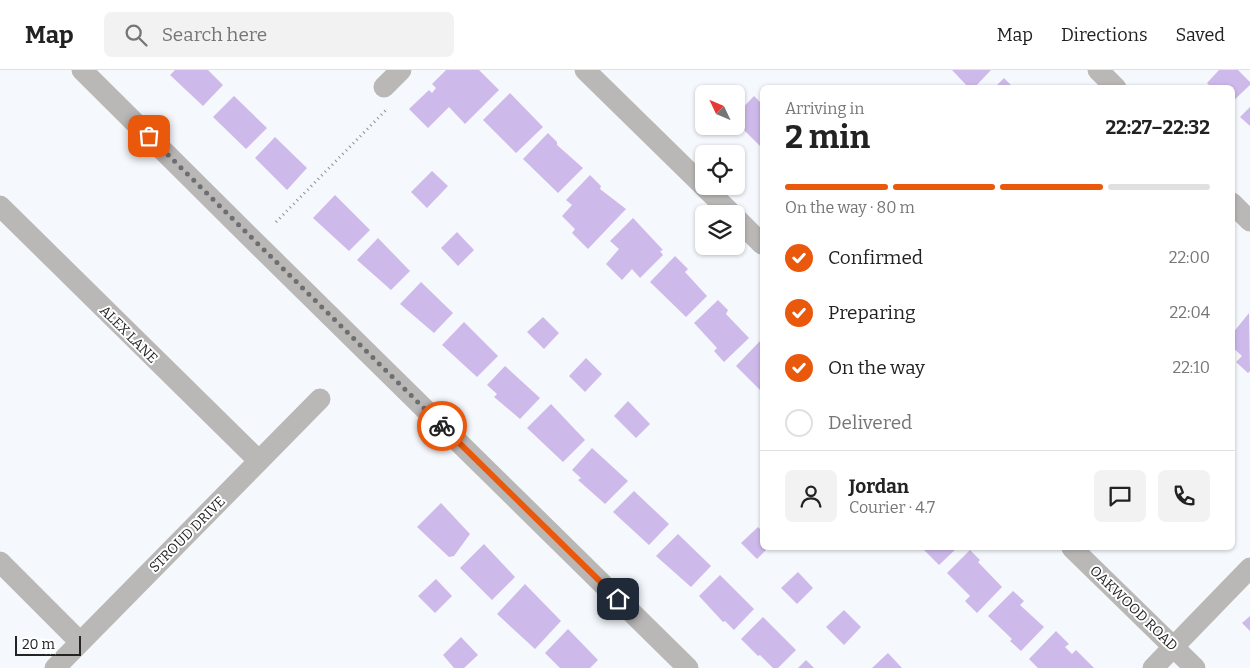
<!DOCTYPE html>
<html lang="en">
<head>
<meta charset="utf-8">
<style>
  :root { --surface:#fff; --page:#f2f2f2; --text:#222; --muted:#767676; --line:#e0e0e0; --accent:#ea580c }
  body { margin:0; font-family:Bitter,serif; background:var(--page); color:var(--text); height:100vh; display:flex; flex-direction:column; font-size:19px; white-space:nowrap }
  * { box-sizing:border-box; margin:0 }
  p { font-size:16px; color:var(--muted) }
  .icon { flex:none; width:28px; height:28px; fill:none; stroke:currentColor; stroke-width:2; stroke-linecap:round; stroke-linejoin:round }
  .map { position:relative; flex:1; overflow:hidden }
  .sheet { position:absolute; left:760px; top:15px; width:475px; height:465px; display:flex; flex-direction:column; background:var(--surface); border-radius:8px; box-shadow:0 1px 4px #0004 }
  .sheet>* { flex:none }
  .needle { width:32px; rotate:314deg }
  .tools { position:absolute; left:695px; top:15px; display:grid; gap:10px }
  .tools a { display:grid; place-items:center; width:50px; height:50px; border-radius:8px; background:var(--surface); box-shadow:0 1px 4px #0004; font-size:25px }
  .scale { position:absolute; left:15px; bottom:12px; width:66px; box-sizing:border-box; padding-left:5px; border:2px solid #232426; border-top:0; font-size:14px; line-height:18px; white-space:nowrap; color:#232426; -webkit-text-stroke:4px #fff; paint-order:stroke }
  .pin { position:absolute; display:grid; place-items:center; width:42px; height:42px; color:#fff; margin:-21px; border-radius:10px; box-shadow:0 2px 8px #0006 }
  .courier { position:absolute; display:grid; place-items:center; width:50px; height:50px; margin:-25px; border:4px solid #ea580c; border-radius:50%; background:#fff; color:#222; box-shadow:0 1px 6px #0007 }
  .summary em { font-style:normal; font-weight:700 }
  .summary div { display:flex; flex-direction:column-reverse }
  .summary { display:flex; align-items:center; justify-content:space-between; height:85px; padding:0 25px }
  h1 { font-size:32px; font-weight:700; line-height:38px }
  .bar { display:grid; grid-template-columns:repeat(4,1fr); gap:8px 5px; align-content:center; height:60px; padding:0 25px }
  .bar i { height:6px; border-radius:4px; background:var(--line) }
  .bar .active { background:var(--accent) }
  .bar p { grid-column:span 4 }
  .line { display:flex; align-items:center; gap:12px; padding:0 25px; border-top:1px solid var(--line) }
  .line div { flex:1 }
  .round { display:grid; place-items:center; flex:none; width:52px; height:52px; border-radius:8px; background:var(--page) }
  ol { padding:0 25px; list-style:none }
  li { display:flex; align-items:center; gap:15px; height:55px }
  li p { margin-inline-start:auto }
  li .icon { padding:5px; border-radius:50%; background:var(--accent); color:#fff; stroke-width:4 }
  li:last-child { color:var(--muted) }
  li i { width:28px; height:28px; border:2px solid var(--line); border-radius:50% }
  header { display:flex; align-items:center; gap:30px; box-sizing:border-box; height:70px; padding:0 25px; background:var(--surface); border-bottom:1px solid var(--line) }
  header strong { font-size:24px }
  nav { display:flex; gap:28px; margin-inline-start:auto; font-size:18px }
  .search { width:350px; height:45px; background:var(--page); display:flex; align-items:center; gap:12px; box-sizing:border-box; padding:0 18px; border-radius:8px; color:var(--muted); font-size:19px }
  .map>svg:first-child { display:block }
</style>
</head>
<body>
<header>
<strong>Map</strong>
<div class="search"><svg class="icon" aria-label="search" viewBox="0 0 24 24"><circle cx="10" cy="10" r="6"/><path d="M15 15l6 6"/></svg>Search here</div>
<nav><a>Map</a><a>Directions</a><a>Saved</a></nav>
</header>
<div class="map">
<svg width="1250" height="598" viewBox="0 0 1250 598">
  <rect width="100%" height="100%" fill="#f5f9fd"/>
  <path fill="#cebaea" d="M175,0H208L223,15L203,36L170,5Z
    M446,0H479L499,20L465,54L449,37L428,58L409,39L429,20L432,23L436,18L432,14Z
    M952,0H991L974,18H969Z
    M1219,0H1238L1250,12V15L1232,32V18H1212L1207,13Z
    M1004,8L1014,18H994Z
    M510,23L543,57L516,83L483,50Z
    M234,26L267,58L246,79L213,47Z
    M754,26L762,34V78L736,52V45Z
    M1250,37V56L1240,47Z
    M548,63L557,72V75L583,98L558,123L523,89Z
    M275,67L307,98L287,120L255,88Z
    M432,101L448,116L427,138L411,122Z
    M590,105L601,116L600,119L626,139L588,179L572,163L575,159L562,146L572,135L566,130Z
    M335,125L370,160L349,181L313,148Z
    M633,148L663,180L660,181L663,185L640,208L632,199L622,210L606,194L619,179L610,171Z
    M457,162L474,180L458,196L441,178Z
    M378,168L410,201L391,220L357,190Z
    M675,186L688,199L685,202L707,226L686,247L650,212Z
    M421,212L453,243L434,263L400,234Z
    M718,230L728,240L726,244L749,268L724,292L714,281L717,278L694,253Z
    M1249,243L1250,301L1248,303L1236,292L1242,286L1232,277V264Z
    M543,247L559,263L544,279L527,262Z
    M464,252L498,286L477,307L442,275Z
    M760,271L762,274V322L736,296Z
    M586,288L602,304L585,322L569,306Z
    M505,296L540,328L520,349L494,327L497,324L487,315Z
    M628,331L650,354L636,368L614,346Z
    M551,334L585,370L563,392L527,358Z
    M592,378L628,411L605,434L578,410L581,408L572,400Z
    M634,421L669,454L649,475L613,442Z
    M441,433L470,464L454,486L449,487L417,457Z
    M758,457L762,461V478H768L757,489L741,473Z
    M678,464L711,496L691,517L656,486Z
    M484,474L515,507L492,530L460,498Z
    M922,478H957L939,495Z
    M970,480L980,490L978,492L1002,517L977,543L965,531L970,526L947,503Z
    M798,502L813,518L797,534L781,518Z
    M720,505L754,539L734,560L725,551L723,552L699,526Z
    M436,509L452,526L435,543L418,526Z
    M525,514L561,551L535,579L497,544Z
    M1013,521L1024,531L1020,535L1044,557L1021,581L1010,571L1012,569L988,546Z
    M844,540L861,557L844,575L826,557Z
    M1250,546V561L1242,553Z
    M763,547L796,580L778,598H773L760,585L758,586L741,569Z
    M568,559L598,590L590,598H560L545,583Z
    M1056,561L1069,574L1065,577L1072,584L1076,580L1094,598H1038L1029,589Z
    M461,567L478,585L464,598H454L443,585Z
    M888,583L902,598H872Z
    M806,590L814,598H798Z"/>
  <g fill="none" stroke-linecap="round" stroke-linejoin="round">
    <path stroke="#8e9093" stroke-width="3" stroke-dasharray="1 4" stroke-linecap="butt" d="M276,152L388,38"/>
    <path stroke="#bab8b7" stroke-width="21" d="M82,0L255,172L688,598
      M585,0L732,144
      M1098,0L1116,18
      M384,17L401,0
      M1232,133L1250,151
      M0,136L259,391
      M736,148L762,174
      M1072,478L1195,598
      M0,492L80,572
      M55,598L320,329
      M1153,598L1250,498"/>
  </g>
  <g fill="none" stroke-linecap="round" stroke-linejoin="round">
    <path stroke="#6c6f71" stroke-width="5" stroke-dasharray="0 9" d="M149,66L442,356"/>
    <path stroke="#ea580c" stroke-width="6" d="M442,356L618,529"/>
  </g>
  <g text-anchor="middle" stroke-width="4" stroke-linejoin="round" paint-order="stroke">
    <g font-size="14" fill="#232426" stroke="#fff">
      <text transform="translate(129 264) rotate(45)" y="5">ALEX LANE</text>
      <text transform="translate(187 464) rotate(-45)" y="5">STROUD DRIVE</text>
      <text transform="translate(1134 538) rotate(44)" y="5">OAKWOOD ROAD</text>
    </g>
  </g>
</svg>
<div class="tools">
<a><svg class="needle" viewBox="-14 -14 28 28"><path d="M0-13l5 13h-10z" fill="#e53935"/><path d="M0 13l5-13h-10z" fill="#767676"/></svg></a>
<a><svg class="icon" aria-label="locate" viewBox="0 0 24 24"><circle cx="12" cy="12" r="6"/><path d="M12 2v4M12 18v4M2 12h4M18 12h4"/></svg></a>
<a><svg class="icon" aria-label="layers" viewBox="0 0 24 24"><path d="M12 4l9 5-9 5-9-5zM3 14l9 5 9-5"/></svg></a>
</div>
<div class="scale">20 m</div>
<div class="pin" style="left:149px;top:66px;background:#ea580c"><svg class="icon" aria-label="bag" viewBox="0 0 24 24"><path d="M5 8h14l-1 12H6zM9 8a3 3 0 0 1 6 0"/></svg></div>
<div class="pin" style="left:618px;top:529px;background:#1f2937"><svg class="icon" aria-label="home" viewBox="0 0 24 24"><path d="M3 11l9-7 9 7M6 9v11h12V9"/></svg></div>
<div class="courier" style="left:442px;top:356px"><svg class="icon" aria-label="bike" viewBox="0 0 24 24"><circle cx="6" cy="16" r="4"/><circle cx="18" cy="16" r="4"/><path d="M6 16l4-8h5l3 8M10 8l3 8H6M13 5h3"/></svg></div>
<section class="sheet">
<div class="summary"><div><h1>2 min</h1><p>Arriving in</p></div><em>22:27–22:32</em></div>
<div class="bar"><i class="active"></i><i class="active"></i><i class="active"></i><i></i><p>On the way · 80 m</p></div>
<ol>
<li><svg class="icon" aria-label="check" viewBox="0 0 24 24"><path d="M5 12l5 5 9-10"/></svg>Confirmed<p>22:00</p></li>
<li><svg class="icon" aria-label="check" viewBox="0 0 24 24"><path d="M5 12l5 5 9-10"/></svg>Preparing<p>22:04</p></li>
<li><svg class="icon" aria-label="check" viewBox="0 0 24 24"><path d="M5 12l5 5 9-10"/></svg>On the way<p>22:10</p></li>
<li><i></i>Delivered</li>
</ol>
<div class="line" style="height:90px"><a class="round"><svg class="icon" aria-label="person" viewBox="0 0 24 24"><circle cx="12" cy="8" r="4"/><path d="M4 21q1-7 8-7t8 7"/></svg></a><div><b>Jordan</b><p>Courier · 4.7</p></div><a class="round"><svg class="icon" aria-label="chat" viewBox="0 0 24 24"><path d="M4 5h16v11H9l-5 4z"/></svg></a><a class="round"><svg class="icon" aria-label="phone" viewBox="0 0 24 24"><path d="M5 4h4l2 5-3 2q2 4 5 5l2-3 5 2v4C11 20 4 13 5 4z"/></svg></a></div>
</section>
</div>
</body>
</html>
